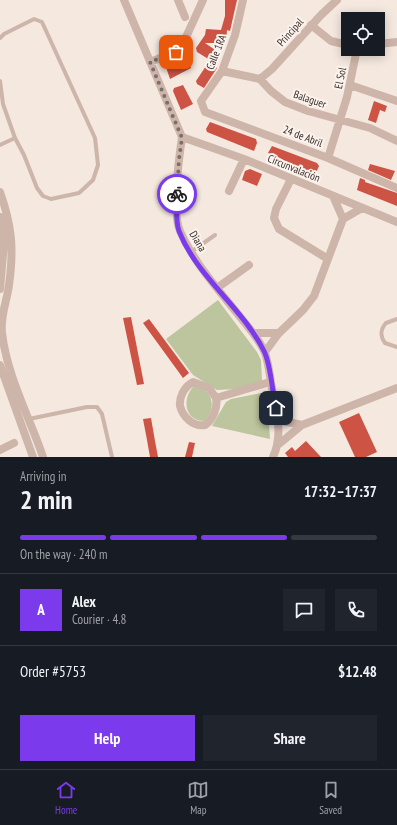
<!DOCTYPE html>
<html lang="en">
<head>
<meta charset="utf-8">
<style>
  :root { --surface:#171b24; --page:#20242c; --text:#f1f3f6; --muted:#9ea1a6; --line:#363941; --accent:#7c3aed }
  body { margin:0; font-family:"PT Sans Narrow",sans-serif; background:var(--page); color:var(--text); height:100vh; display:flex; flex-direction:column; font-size:15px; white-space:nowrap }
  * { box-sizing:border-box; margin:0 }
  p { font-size:13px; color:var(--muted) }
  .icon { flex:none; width:22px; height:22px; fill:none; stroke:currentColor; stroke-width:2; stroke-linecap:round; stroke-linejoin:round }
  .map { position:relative; height:457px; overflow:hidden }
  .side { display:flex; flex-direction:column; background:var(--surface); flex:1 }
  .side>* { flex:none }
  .fabs { position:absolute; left:341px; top:12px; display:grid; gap:8px }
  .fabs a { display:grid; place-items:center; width:44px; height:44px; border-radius:0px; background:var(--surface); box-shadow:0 2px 10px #0003; font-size:20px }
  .pin { position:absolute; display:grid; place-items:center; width:34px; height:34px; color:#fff; margin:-17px; border-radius:8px; box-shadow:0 2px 6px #0006 }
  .courier { position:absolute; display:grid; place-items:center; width:40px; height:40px; margin:-20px; border:3px solid #7c3aed; border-radius:50%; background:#fff; color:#222; box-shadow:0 1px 5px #0007 }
  .headline em { font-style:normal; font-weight:600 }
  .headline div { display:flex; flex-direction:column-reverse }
  .headline { display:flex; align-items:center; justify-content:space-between; height:68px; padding:0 20px }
  h1 { font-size:26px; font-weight:600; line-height:30px }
  .bar { display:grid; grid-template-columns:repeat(4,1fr); gap:6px 4px; align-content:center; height:48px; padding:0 20px }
  .bar i { height:5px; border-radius:3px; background:var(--line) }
  .bar .selected { background:var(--accent) }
  .bar p { grid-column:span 4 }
  .line { display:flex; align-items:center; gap:10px; padding:0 20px; border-top:1px solid var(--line) }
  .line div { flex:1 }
  .round { display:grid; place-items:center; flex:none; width:42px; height:42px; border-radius:0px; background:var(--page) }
  .action { display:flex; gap:8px; margin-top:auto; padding:8px 20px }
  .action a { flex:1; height:46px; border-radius:0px; background:var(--accent); color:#fff; font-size:16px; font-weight:600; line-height:46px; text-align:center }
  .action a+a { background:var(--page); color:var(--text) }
  .menu { display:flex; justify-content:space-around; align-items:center; height:56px; border-top:1px solid var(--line); background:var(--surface); font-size:11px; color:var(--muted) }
  .menu a { display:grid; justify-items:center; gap:2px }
  .menu .selected { color:var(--accent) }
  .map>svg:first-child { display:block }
</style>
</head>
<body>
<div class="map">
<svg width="397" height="457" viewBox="0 0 397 457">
  <rect width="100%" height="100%" fill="#f4e8df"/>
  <path fill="#bdc59e" d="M218,300L257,352L261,360L262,381L236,389L217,390L193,375L166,339Z
    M194,386C213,388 217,408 205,421C185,422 181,399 194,386Z
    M261,393L267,395L270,439L212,426L226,402L231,399Z"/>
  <path fill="#cd5345" d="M225,0H237L230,31L227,30L226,43H205L221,54L214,65L217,68L204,88L197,84L196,81L210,60L197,52L196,48L205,35L206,29L221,30L225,16Z
    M187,57L191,68L170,79L166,67Z
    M183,85L193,104L181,110L173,91L174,88Z
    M374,101L387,106L385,112L380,110L376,123L368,120Z
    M210,122L256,139L257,143L254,151L207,132L206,129Z
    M272,146L317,163L319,166L315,175L293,167L280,158L268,153Z
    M370,164L395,171L391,180L368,170Z
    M250,169L262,174L257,186L242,180L245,171Z
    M360,178L365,180V182L397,193V206L357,190Z
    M131,317L144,384L137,385L123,318Z
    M149,319L189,373L183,378L143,323Z
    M359,413L377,452L366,457H355L339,422Z
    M151,418L155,441L158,457H150L147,440L143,419Z
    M306,441L321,457H288L285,453L292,447L295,451Z
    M189,442L195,443L192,457H185Z"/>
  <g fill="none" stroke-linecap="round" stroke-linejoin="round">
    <path stroke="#ceb5aa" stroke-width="4" d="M0,38L4,34L34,19L42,22L95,138L98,165L93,180L79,193L51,199L43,196L37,188L24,155L15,138L0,145
      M0,81L3,104L15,138
      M191,252L215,235
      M397,319L386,323C380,330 380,336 385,343L397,347
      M29,419L87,407H97L102,414L112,457"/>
    <path stroke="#ceb5aa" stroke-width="8" d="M124,0L182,137C179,158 172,213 180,231C193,261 217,288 237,313C247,326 259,338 265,353C270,367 270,383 274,398C278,419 282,437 273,457
      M178,0L185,17
      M243,0L235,35L222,71L201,101L205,112L328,158L397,188
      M311,25L331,41L348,45
      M378,44L397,42
      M150,62L176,52L181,48L203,0
      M222,71L260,79L271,91L285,102L308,111L370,128L397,141
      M260,79L272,69L321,15L337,0
      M350,85L397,101
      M182,137L244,159L397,222
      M328,158L347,97L357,49
      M291,179L276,209L274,218L279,229L328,259
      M229,191L244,159
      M0,192C12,226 14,249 9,285C7,301 0,316 2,333C7,376 29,416 43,457
      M333,196L343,219
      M0,217L4,243L0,289
      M217,288L249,265
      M253,333H279
      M265,352L279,333L303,310L314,296L343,219L362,208
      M0,365L33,457
      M193,382L209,388L216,398C218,407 213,420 205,425C193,427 183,417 180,406C179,397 184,387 193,382Z
      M216,398L270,382
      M278,420L302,425
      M279,444L302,425L397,388
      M0,450L14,443"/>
  </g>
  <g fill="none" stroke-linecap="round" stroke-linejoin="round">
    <path stroke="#7c6e69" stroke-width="4" stroke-dasharray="0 7.2" d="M176,52L150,62L182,138L179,159L177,194"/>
    <path stroke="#7c3aed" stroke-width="5" d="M177,194C177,205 175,220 179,231C197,277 242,307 264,351C271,365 272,391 276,408"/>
  </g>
  <g text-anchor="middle" stroke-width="4" stroke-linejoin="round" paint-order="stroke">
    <g font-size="11" fill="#3b2d2a" stroke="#fbf3ed">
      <text transform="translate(290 32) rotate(-48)" y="4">Principal</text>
      <text transform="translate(216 52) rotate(-68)" y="4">Calle 1RA</text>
      <text transform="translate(340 78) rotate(-78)" y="4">El Sol</text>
      <text transform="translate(310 99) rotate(19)" y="4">Balaguer</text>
      <text transform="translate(303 136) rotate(21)" y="4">24 de Abril</text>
      <text transform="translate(294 168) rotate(22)" y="4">Circunvalación</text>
      <text transform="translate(198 241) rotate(59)" y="4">Diana</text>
    </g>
  </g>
</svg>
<div class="fabs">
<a><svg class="icon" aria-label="locate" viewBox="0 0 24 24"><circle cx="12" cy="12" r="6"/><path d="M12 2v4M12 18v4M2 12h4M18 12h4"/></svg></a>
</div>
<div class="pin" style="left:176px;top:52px;background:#ea580c"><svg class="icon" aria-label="bag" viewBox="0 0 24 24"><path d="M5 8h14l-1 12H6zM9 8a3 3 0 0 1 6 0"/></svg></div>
<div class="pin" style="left:276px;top:408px;background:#1f2937"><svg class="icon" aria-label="home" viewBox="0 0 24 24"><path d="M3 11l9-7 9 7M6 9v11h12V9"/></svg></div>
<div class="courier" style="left:177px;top:194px"><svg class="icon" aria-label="bike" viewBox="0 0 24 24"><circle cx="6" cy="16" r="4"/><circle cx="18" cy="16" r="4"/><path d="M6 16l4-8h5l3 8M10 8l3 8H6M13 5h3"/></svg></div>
</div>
<section class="side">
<div class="headline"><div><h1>2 min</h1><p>Arriving in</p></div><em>17:32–17:37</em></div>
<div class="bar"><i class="selected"></i><i class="selected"></i><i class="selected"></i><i></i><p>On the way · 240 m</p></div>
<div class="line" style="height:72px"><b class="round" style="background:var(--accent);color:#fff">A</b><div><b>Alex</b><p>Courier · 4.8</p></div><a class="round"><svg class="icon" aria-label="chat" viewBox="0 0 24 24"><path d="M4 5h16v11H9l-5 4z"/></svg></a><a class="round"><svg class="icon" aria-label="phone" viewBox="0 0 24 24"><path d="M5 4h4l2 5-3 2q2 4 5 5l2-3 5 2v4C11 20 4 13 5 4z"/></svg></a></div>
<div class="line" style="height:52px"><div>Order #5753</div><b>$12.48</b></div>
<div class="action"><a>Help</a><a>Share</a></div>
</section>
<nav class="menu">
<a class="selected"><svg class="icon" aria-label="home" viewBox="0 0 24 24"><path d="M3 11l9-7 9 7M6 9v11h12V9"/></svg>Home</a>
<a><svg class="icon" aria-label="map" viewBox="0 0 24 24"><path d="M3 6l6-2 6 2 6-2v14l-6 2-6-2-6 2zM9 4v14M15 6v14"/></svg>Map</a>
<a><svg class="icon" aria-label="saved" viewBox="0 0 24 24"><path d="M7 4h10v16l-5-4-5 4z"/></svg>Saved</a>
</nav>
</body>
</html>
